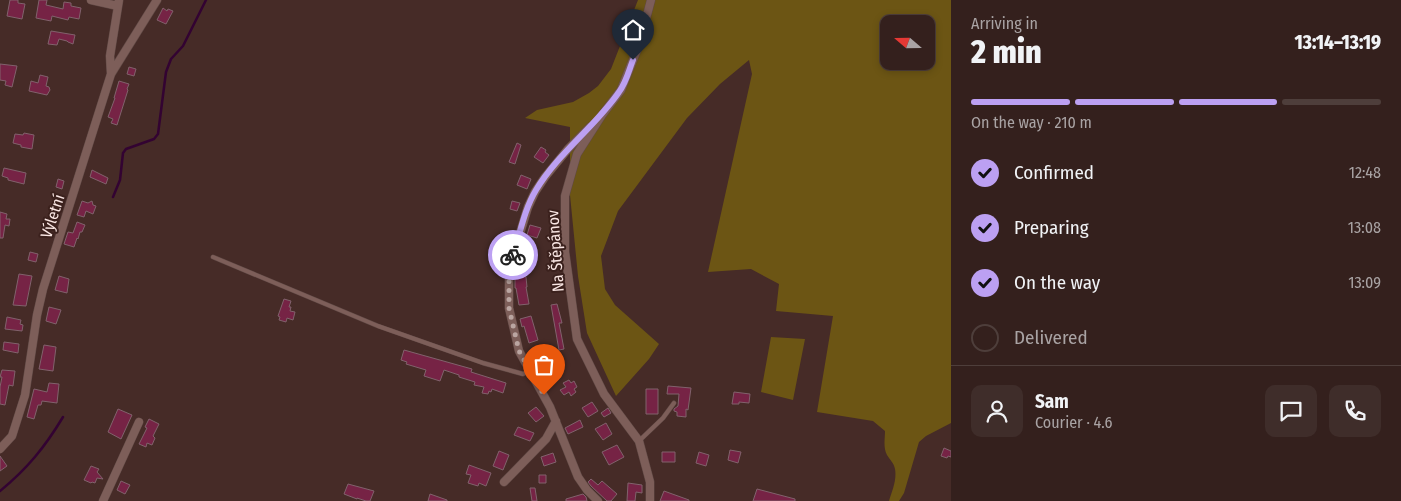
<!DOCTYPE html>
<html lang="en">
<head>
<meta charset="utf-8">
<style>
  :root { --surface:#34201d; --page:#3f2d2a; --text:#f1f3f6; --muted:#a9a3a4; --line:#4e3e3b; --accent:#bca0f2 }
  body { margin:0; font-family:"Fira Sans Condensed",sans-serif; background:var(--page); color:var(--text); height:100vh; display:flex; flex-direction:column; font-size:19px; white-space:nowrap }
  * { box-sizing:border-box; margin:0 }
  p { font-size:16px; color:var(--muted) }
  .icon { flex:none; width:28px; height:28px; fill:none; stroke:currentColor; stroke-width:2; stroke-linecap:round; stroke-linejoin:round }
  .map { position:relative; flex:1; overflow:hidden }
  .panel { display:flex; flex-direction:column; background:var(--surface); width:450px }
  .panel>* { flex:none }
  .needle { width:32px; rotate:290deg }
  .controls { position:absolute; left:880px; top:15px; display:grid; gap:10px }
  .controls a { display:grid; place-items:center; width:55px; height:55px; border-radius:10px; background:var(--surface); box-shadow:0 2px 8px #0003,0 0 0 1px var(--line); font-size:25px }
  .pin { position:absolute; display:grid; place-items:center; width:42px; height:42px; color:#fff; margin:-51px -21px; border-radius:50% 50% 50% 0; rotate:-45deg; box-shadow:0 0 5px #0007 }
  .pin .icon { rotate:45deg }
  .courier { position:absolute; display:grid; place-items:center; width:50px; height:50px; margin:-25px; border:4px solid #bca0f2; border-radius:50%; background:#fff; color:#222; box-shadow:0 1px 6px #0007 }
  .overview em { font-style:normal; font-weight:800 }
  .overview div { display:flex; flex-direction:column-reverse }
  .overview { display:flex; align-items:center; justify-content:space-between; height:85px; padding:0 20px }
  h1 { font-size:32px; font-weight:800; line-height:38px }
  .bar { display:grid; grid-template-columns:repeat(4,1fr); gap:8px 5px; align-content:center; height:60px; padding:0 20px }
  .bar i { height:6px; border-radius:4px; background:var(--line) }
  .bar .on { background:var(--accent) }
  .bar p { grid-column:span 4 }
  .line { display:flex; align-items:center; gap:12px; padding:0 20px; border-top:1px solid var(--line) }
  .line div { flex:1 }
  .round { display:grid; place-items:center; flex:none; width:52px; height:52px; border-radius:10px; background:var(--page) }
  ol { padding:0 20px; list-style:none }
  li { display:flex; align-items:center; gap:15px; height:55px }
  li p { margin-inline-start:auto }
  li .icon { padding:5px; border-radius:50%; background:var(--accent); color:#111; stroke-width:4 }
  li:last-child { color:var(--muted) }
  li i { width:28px; height:28px; border:2px solid var(--line); border-radius:50% }
  main { display:flex; flex:1; min-height:0 }
  .map>svg:first-child { display:block }
</style>
</head>
<body>
<main>
<div class="map">
<svg width="951" height="501" viewBox="0 0 951 501">
  <rect width="100%" height="100%" fill="#462b27"/>
  <path fill="#6c5514" fill-rule="evenodd" d="M638,0H951V423L926,436L919,442L904,493L899,501H889C892,491 897,480 895,469C894,463 890,460 887,455C883,448 885,438 885,431L873,421L817,412L833,316L776,311L779,284L751,269L708,272L752,74L749,60L720,84L687,118L618,211L601,256L605,289L615,305L659,344L649,359L616,396L587,333L578,276L570,195V127L525,118L537,110L573,102L589,93L598,86L611,69ZM889,24H926V61H889Z
    M771,337L805,339L793,400L761,392Z"/>
  <g fill="none" stroke-linecap="round" stroke-linejoin="round">
    <path stroke="#330332" stroke-width="2.5" d="M113,197L120,180L123,153L126,149L154,139L158,134L166,72L171,59L183,46L206,0
      M0,491C27,469 45,447 63,417"/>
  </g>
  <path fill="#762345" stroke="#81626c" d="M10,0H18V3L25,4L22,19L7,16Z
    M39,0H47L46,5L63,9L64,2L71,3V6L81,8L79,19L69,17L68,20L52,16L51,21L36,18Z
    M163,8L167,11L168,9L173,11L166,24L157,20Z
    M51,31L75,35L73,44L68,42L67,41L59,39L57,45L48,44Z
    M0,64L17,66L12,87L5,85L6,81L0,80Z
    M129,67L136,69L134,76L127,74Z
    M40,75L48,77L46,86L49,87L50,90L47,95L29,91L31,81L38,83Z
    M119,81L129,84L127,89L128,90L117,125L111,123L113,119L108,117L115,98H114Z
    M24,133L34,135L32,149L21,147V145L13,143L15,134L23,135Z
    M517,143L521,145L515,164L509,162Z
    M541,147L546,150L545,152L549,155L543,163L534,157Z
    M4,168L26,173L24,184L8,180V178L2,176Z
    M92,170L108,178L106,184L90,177Z
    M521,175L531,179L527,189L517,185Z
    M58,179L64,181L62,189L56,187Z
    M82,201L88,203L92,201L93,205L96,206L93,214L86,211L84,217L77,215Z
    M512,201L520,203L517,211L510,209Z
    M0,212L7,214L6,219H10L9,226L5,225L3,238H0Z
    M77,222L85,225L82,232H80L78,239L77,238L74,247L64,244L68,232L73,233Z
    M530,225L541,228L537,238L527,235Z
    M30,252L38,254L36,262L28,260Z
    M517,261H526L525,277H526L527,287H526L529,304L519,305L516,288H515V277Z
    M19,274L32,276L26,306L13,305Z
    M59,276L69,279L67,293L55,290Z
    M284,299L291,301L289,307H291L290,311L295,312L293,320L287,318L286,322L279,320L280,317L278,316Z
    M557,304L562,323H559L564,349L559,350L551,305Z
    M49,307L61,310L56,324L46,321Z
    M531,316L538,340L529,343L524,326L522,327L520,319Z
    M7,317L21,320L20,324L23,325L22,331L5,329Z
    M4,342L19,344L18,353L3,350Z
    M44,345L56,347L53,371L39,369Z
    M404,350L472,369L471,372L506,383L503,393L492,389L491,392L489,391L488,394L482,393L484,387L474,385L475,382L459,377V375L444,370L440,381L424,376L426,370L406,364L407,362L401,360Z
    M546,363L553,371L547,376L545,373L543,375L539,369Z
    M2,370L15,371L13,386L9,385L5,405L0,404V387L2,377H0Z
    M569,380L571,383L574,381L577,387L574,389L576,392L571,396L569,392L564,395L560,390L566,387L563,383Z
    M49,383L59,384L57,403L42,401L41,405H38L34,419L27,417L34,389L47,392Z
    M668,386L691,388L688,410L686,409V417L677,416V412L674,411V409L678,406L679,394H667Z
    M646,389H658V414H646Z
    M734,392L750,394L749,403L739,402V404H732Z
    M592,402L598,411L588,417L582,408Z
    M536,407L544,416L536,422L528,413Z
    M608,408L611,413L604,417L601,413Z
    M118,409L132,415L121,439L108,432Z
    M149,419L159,424L153,436L155,438L152,445L147,443L146,447L139,444L147,428L145,427Z
    M580,420L583,427L568,434L565,428Z
    M606,423L612,434L603,440L595,429Z
    M518,427L534,433L530,441L514,435Z
    M617,445L624,457L609,465L602,452Z
    M944,448L951,451V457L948,456L947,458L941,456Z
    M730,450L741,452L738,463L728,460Z
    M499,451L509,455L503,470L493,466Z
    M662,452H675V462H662Z
    M699,452L709,455L706,466L696,463Z
    M553,453L556,462L544,466L541,457Z
    M0,456L7,466L0,471Z
    M469,465L491,473L486,486L479,483L478,486L468,483L471,475L466,474Z
    M91,466L99,469L97,472L103,479L97,478L95,483L92,482L91,483L84,480Z
    M539,475H546V483H539Z
    M591,479L598,485L602,481L617,494L611,501H607L591,486L588,482Z
    M121,481L130,485L125,494L117,490Z
    M628,483L642,485V493L636,492L635,501H627Z
    M348,484L374,491L370,501H366L357,498V499L344,494Z
    M530,488H535L537,501H532Z
    M757,489L795,499V501H753Z
    M664,491L689,500V501H660Z
    M430,494L447,500V501H428Z
    M583,494L586,497L587,501H566V499Z"/>
  <g fill="none" stroke-linecap="round" stroke-linejoin="round">
    <g stroke="#614a46" stroke-width="5">
      <path id="service" d="M213,257L378,326L483,363L523,374L530,371
        M639,441L663,418L674,403"/>
    </g>
    <g stroke="#614a46" stroke-width="9">
      <path id="minor" d="M91,0L118,6
        M111,74L110,56L119,0
        M590,127L568,149L545,177L535,192L528,207L509,269V308L519,351L550,407L578,477L587,490L598,501
        M0,449L12,436L25,395L37,315L43,289L111,74L157,0
        M504,482L546,439L556,421
        M103,501L139,422
        M650,501V482L639,441L604,394L577,339L565,252V196L577,154L602,115L621,90L639,45L651,0"/>
    </g>
    <use href="#service" stroke="#7d5e59" stroke-width="4"/>
    <use href="#minor" stroke="#7d5e59" stroke-width="8"/>
  </g>
  <g fill="none" stroke-linecap="round" stroke-linejoin="round">
    <path stroke="#baa5a1" stroke-width="5" stroke-dasharray="0 9" d="M513,255L509,269V308L519,351L544,395"/>
    <path stroke="#bca0f2" stroke-width="6" d="M513,255C520,234 524,210 536,190C558,153 595,127 619,92C626,83 629,70 633,60"/>
  </g>
  <g text-anchor="middle" stroke-width="4" stroke-linejoin="round" paint-order="stroke">
    <g font-size="16" fill="#f9e6e3" stroke="#3b211d">
      <text transform="translate(52 216) rotate(-72)" y="6">Výletní</text>
      <text transform="translate(555 251) rotate(-94)" y="6">Na Štěpánov</text>
    </g>
  </g>
</svg>
<div class="controls">
<a><svg class="needle" viewBox="-14 -14 28 28"><path d="M0-13l5 13h-10z" fill="#e53935"/><path d="M0 13l5-13h-10z" fill="#a9a3a4"/></svg></a>
</div>
<div class="pin" style="left:544px;top:395px;background:#ea580c"><svg class="icon" aria-label="bag" viewBox="0 0 24 24"><path d="M5 8h14l-1 12H6zM9 8a3 3 0 0 1 6 0"/></svg></div>
<div class="pin" style="left:633px;top:60px;background:#1f2937"><svg class="icon" aria-label="home" viewBox="0 0 24 24"><path d="M3 11l9-7 9 7M6 9v11h12V9"/></svg></div>
<div class="courier" style="left:513px;top:255px"><svg class="icon" aria-label="bike" viewBox="0 0 24 24"><circle cx="6" cy="16" r="4"/><circle cx="18" cy="16" r="4"/><path d="M6 16l4-8h5l3 8M10 8l3 8H6M13 5h3"/></svg></div>
</div>
<section class="panel">
<div class="overview"><div><h1>2 min</h1><p>Arriving in</p></div><em>13:14–13:19</em></div>
<div class="bar"><i class="on"></i><i class="on"></i><i class="on"></i><i></i><p>On the way · 210 m</p></div>
<ol>
<li><svg class="icon" aria-label="check" viewBox="0 0 24 24"><path d="M5 12l5 5 9-10"/></svg>Confirmed<p>12:48</p></li>
<li><svg class="icon" aria-label="check" viewBox="0 0 24 24"><path d="M5 12l5 5 9-10"/></svg>Preparing<p>13:08</p></li>
<li><svg class="icon" aria-label="check" viewBox="0 0 24 24"><path d="M5 12l5 5 9-10"/></svg>On the way<p>13:09</p></li>
<li><i></i>Delivered</li>
</ol>
<div class="line" style="height:90px"><a class="round"><svg class="icon" aria-label="person" viewBox="0 0 24 24"><circle cx="12" cy="8" r="4"/><path d="M4 21q1-7 8-7t8 7"/></svg></a><div><b>Sam</b><p>Courier · 4.6</p></div><a class="round"><svg class="icon" aria-label="chat" viewBox="0 0 24 24"><path d="M4 5h16v11H9l-5 4z"/></svg></a><a class="round"><svg class="icon" aria-label="phone" viewBox="0 0 24 24"><path d="M5 4h4l2 5-3 2q2 4 5 5l2-3 5 2v4C11 20 4 13 5 4z"/></svg></a></div>
</section>
</main>
</body>
</html>
